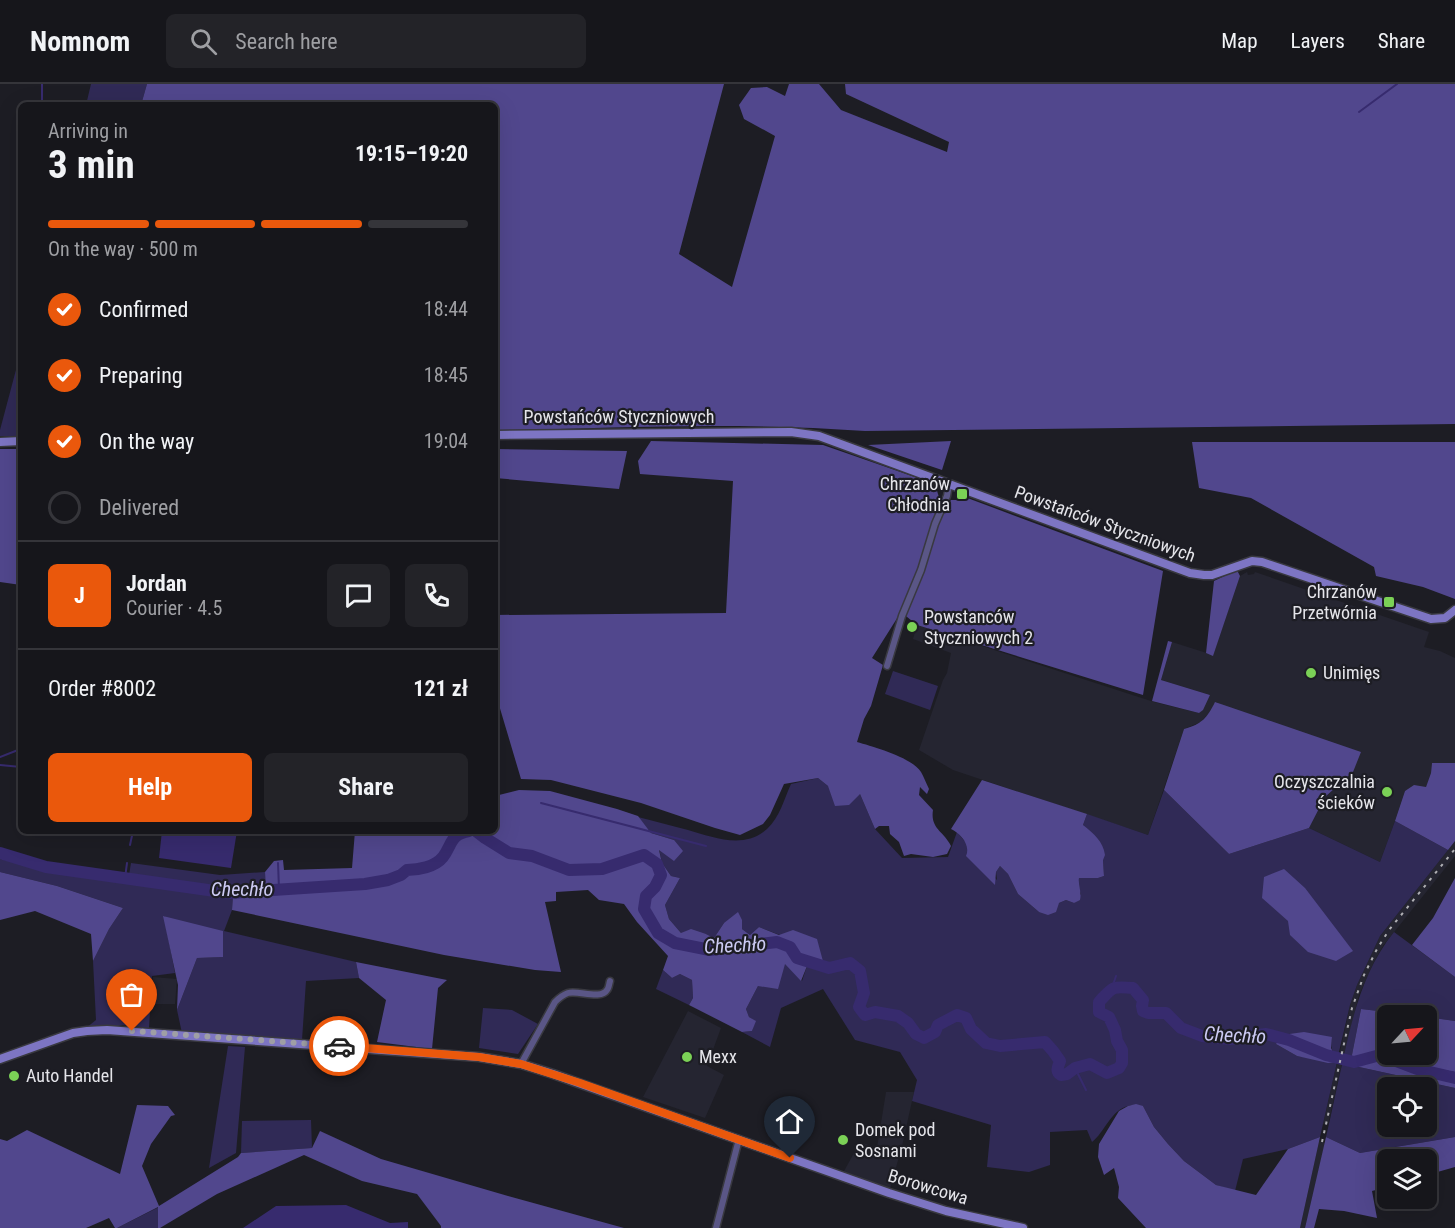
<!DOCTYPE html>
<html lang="en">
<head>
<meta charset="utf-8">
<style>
  :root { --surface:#16161b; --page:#232328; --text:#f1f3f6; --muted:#9e9fa3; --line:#35353a; --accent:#ea580c }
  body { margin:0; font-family:"Roboto Condensed",sans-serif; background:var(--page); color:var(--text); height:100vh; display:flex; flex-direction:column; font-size:22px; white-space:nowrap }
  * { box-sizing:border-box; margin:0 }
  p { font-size:20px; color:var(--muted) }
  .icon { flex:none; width:33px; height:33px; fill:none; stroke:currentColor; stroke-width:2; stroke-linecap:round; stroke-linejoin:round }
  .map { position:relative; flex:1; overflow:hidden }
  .drawer { position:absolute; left:18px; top:18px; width:480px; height:732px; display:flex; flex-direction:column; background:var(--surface); border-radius:9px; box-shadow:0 6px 24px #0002,0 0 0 2px var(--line) }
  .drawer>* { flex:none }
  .needle { width:39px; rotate:64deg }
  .buttons { position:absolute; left:1377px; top:921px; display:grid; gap:12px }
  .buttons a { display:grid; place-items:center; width:60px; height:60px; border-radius:9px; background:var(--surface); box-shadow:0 6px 24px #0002,0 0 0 2px var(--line); font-size:30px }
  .pin { position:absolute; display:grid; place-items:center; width:51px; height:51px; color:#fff; margin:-62px -26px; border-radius:50% 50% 50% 0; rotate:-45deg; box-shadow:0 0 6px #0007 }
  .pin .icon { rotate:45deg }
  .courier { position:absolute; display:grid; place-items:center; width:60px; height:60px; margin:-30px; border:4px solid #ea580c; border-radius:50%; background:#fff; color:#222; box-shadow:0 2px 8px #0007 }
  .summary em { font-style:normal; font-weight:700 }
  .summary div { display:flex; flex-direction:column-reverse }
  .summary { display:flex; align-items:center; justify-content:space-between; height:102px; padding:0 30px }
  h1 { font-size:39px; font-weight:700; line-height:45px }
  .bar { display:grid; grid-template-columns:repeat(4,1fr); gap:9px 6px; align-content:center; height:72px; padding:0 30px }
  .bar i { height:8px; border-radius:4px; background:var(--line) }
  .bar .selected { background:var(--accent) }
  .bar p { grid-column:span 4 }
  .line { display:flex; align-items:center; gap:15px; padding:0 30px; border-top:2px solid var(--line) }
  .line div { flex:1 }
  .round { display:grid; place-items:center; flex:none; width:63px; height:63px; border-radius:9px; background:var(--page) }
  ol { padding:0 30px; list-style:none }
  li { display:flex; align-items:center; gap:18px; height:66px }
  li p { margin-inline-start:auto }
  li .icon { padding:6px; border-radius:50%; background:var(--accent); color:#fff; stroke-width:4 }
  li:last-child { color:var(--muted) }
  li i { width:33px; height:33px; border:3px solid var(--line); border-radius:50% }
  .button { display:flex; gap:12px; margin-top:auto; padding:12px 30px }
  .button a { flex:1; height:69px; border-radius:9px; background:var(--accent); color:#fff; font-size:24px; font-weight:700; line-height:69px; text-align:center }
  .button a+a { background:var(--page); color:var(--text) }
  header { display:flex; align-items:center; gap:36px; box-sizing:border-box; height:84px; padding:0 30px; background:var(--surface); border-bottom:2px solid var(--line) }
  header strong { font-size:28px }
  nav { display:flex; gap:33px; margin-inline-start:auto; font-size:21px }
  .search { width:420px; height:54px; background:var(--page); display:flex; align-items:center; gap:15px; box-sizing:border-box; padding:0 21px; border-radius:9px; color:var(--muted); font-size:22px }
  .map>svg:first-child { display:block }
</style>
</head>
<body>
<header>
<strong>Nomnom</strong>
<div class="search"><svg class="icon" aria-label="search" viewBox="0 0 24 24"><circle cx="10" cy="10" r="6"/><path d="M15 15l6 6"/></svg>Search here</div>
<nav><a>Map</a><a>Layers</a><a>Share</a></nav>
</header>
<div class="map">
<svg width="1455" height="1144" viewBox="0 0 1455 1144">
  <rect width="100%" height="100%" fill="#1d1d24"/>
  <path fill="#252531" d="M1247,488L1248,491L1254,490L1255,488L1429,548L1424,563L1440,567L1455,574V679H1432L1431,689L1426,703L1405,707L1395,737L1380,778L1309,744L1325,713L1353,688L1216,618L1209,629L1201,638L1184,645L1148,751L953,686L919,666L943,596L947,589L951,569L913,555L917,541L1154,618L1199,629L1210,611L1161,596L1172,558L1213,571L1240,492Z
    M1455,757V772L1383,862L1374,878L1359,911L1344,973L1339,972L1350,921L1357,901L1380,852Z
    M153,893L177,895L175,920H151Z
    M688,927L721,944L707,982L724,991L705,1034L643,1013Z
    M1337,978L1342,979L1328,1041L1323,1040Z
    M886,1008H914L902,1062L890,1105L843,1089L860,1058L877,1064Z
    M1319,1057L1325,1059L1305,1144H1300Z"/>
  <path fill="#302a56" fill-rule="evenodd" d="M91,0H147L141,21H86Z
    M21,267V352H0V346Z
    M893,587L938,602L930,626L885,610Z
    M818,694L828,702L860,710L875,745L902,774L948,773L957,748L967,760L968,767L997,796L996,788L1000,782L1008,790L1018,810L1039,828L1066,816L1074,819L1081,810L1078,801L1079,794H1098L1104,792L1103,776L1083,741L1087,730L1148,751L1164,706L1229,770L1309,744L1380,778L1395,737L1448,766L1380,852L1357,901L1350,921L1338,972C1330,968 1331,961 1332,953L1276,960L1297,972L1337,978L1320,1053L1288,1065L1243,1075L1235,1107L1216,1101L1184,1077L1168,1060L1154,1043L1143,1022C1139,1022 1132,1021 1128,1022C1110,1027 1105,1048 1092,1058L1087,1046L1050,1048V1081L1029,1088L987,1083L991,1041L912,1017L917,996L900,968L855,956L823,905L781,924L770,963L742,948L752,947L755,937L749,933L746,925L758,902L785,879L802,897L807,882L780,851L759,843L750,851L742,845L724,839L714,854L706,850L681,849L669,835L665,821L680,794L671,792L662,779L659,765L674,756L651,749L638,733C655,737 671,742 688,746C713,753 744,766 767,745C780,733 784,715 791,700Z
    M0,775C76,795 155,805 233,811L232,826L224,847L356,878L359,894L306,897L302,956L182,949L177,926L197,874L222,873L164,832L175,889L152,892L149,944L123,941L108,944H86L96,936L93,877L109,845L123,824L57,802L0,788Z
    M131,779L220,791L265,788L266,802L228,806L129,791Z
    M1394,848L1455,893V937L1427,933L1426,932L1413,931L1361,925L1350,981L1455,1004V1053L1360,1069L1326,1053C1332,1027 1337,1002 1343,976C1353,930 1364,885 1394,848ZM1388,1004H1426V1042H1388Z
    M663,886L672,894L680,890L692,896L693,914L689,921L656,905Z
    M483,924L512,926L538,940L518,970L479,964Z
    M228,962L245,963L236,1069L209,1084Z
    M311,1036L312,1064L241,1069L242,1037Z
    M159,1123L158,1144H117Z"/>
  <path fill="#51478d" d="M147,0H724L679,170L732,203L775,52L744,35L739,21L751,4L767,3L785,12L789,0H819L841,26L947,68L949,58L846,10L845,0H1455V340L865,347C742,338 619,343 495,347V21H141Z
    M651,357L823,361L935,400L941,420L946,422L951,416H957L962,412L1163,487L1143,611L917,541L901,528L872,574L883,581L871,622L864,635L857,658C874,663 911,673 921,688C924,693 926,699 929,705L927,710L920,703L919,711L933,726C930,745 944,747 951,762L947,770L933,773L911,770L904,772L899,758L890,750L889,742H879L875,745L860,710L849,721L835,722L828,702L818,694L784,700L770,731L763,740L740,751L715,744L641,719L551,696L521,695L496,611H495V531L726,529L733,397L640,390L638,377Z
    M951,357L942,386L868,361Z
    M1192,358H1455V515L1423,503L1376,492L1374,483L1251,414L1199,404Z
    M0,365H21V501L0,498Z
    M495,365L627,367L619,405L495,394Z
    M1237,486L1240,492L1213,572L1206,569L1214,497Z
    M1168,557L1172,558L1161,596L1210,611L1203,626L1199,629L1152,617Z
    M1215,618L1361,668L1353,688L1325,713L1309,744L1229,770L1164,706L1184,645C1202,640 1207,634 1215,618Z
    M1432,679H1455V757L1448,766L1395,737L1405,707L1414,701L1426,703L1431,689Z
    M982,696L1087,730L1083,741C1094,750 1103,757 1105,771L1103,776L1104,792L1098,794H1079C1078,802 1082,808 1080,816L1074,819L1066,816L1059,819L1056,828L1048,831L1039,828L1018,810L1008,790L1000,782L996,788L995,801L966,772C971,761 960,749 951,745Z
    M519,706L550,707L617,725L638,732L651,749L674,756L683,767L674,777L659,766L662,779L671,792L680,794L665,821L669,835L681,849L691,845L706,850L714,854L724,839L738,828L742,836V845L750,851L759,843L779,851L793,846L817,855L824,881L817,885L807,882L801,897L785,880L778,905L758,902L746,925L749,933L756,937L752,947L742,948L689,921L693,914L692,896L680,890L672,894L663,886L668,872L637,838L624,820L599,816L588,806L556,808V817L545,818L561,888L535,886L444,871L232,826L233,811L266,809L265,788L274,777L283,776L284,786L352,784L355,747H495V712Z
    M1284,785L1305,804L1353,867L1336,877L1308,868L1290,851L1288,837L1262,814L1264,793Z
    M0,788L57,802L123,824L109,845L93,877L91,850L35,827L0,836Z
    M1455,794V893L1412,861L1433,834Z
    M163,832L223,847V873L197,874L177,926L178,901Z
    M356,878L447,896L438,904L432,965L377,958L386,916L359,894Z
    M1361,925L1413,931L1388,932V970H1426L1427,933L1455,937V988L1386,976L1455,991V1004L1350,981Z
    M1304,948L1332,953L1331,964L1334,970L1338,972L1337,978L1328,979L1297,972L1276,960L1282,951Z
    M1136,1020L1143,1022L1154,1043L1168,1060L1184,1077L1216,1101L1256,1111L1288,1065L1320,1053L1300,1144H1146L1118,1114L1119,1103L1114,1084L1104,1091L1098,1073L1099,1060L1119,1027L1128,1022Z
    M137,1021L168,1022L175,1031L171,1032L151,1060L142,1082L159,1122L238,1073L241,1069L312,1064L320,1047L381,1075L508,1112L624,1144H441V1142L417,1110L362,1097L304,1071L217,1110L160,1144H158V1123L117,1144H115L109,1134L86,1144H0V1055L7,1057L27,1046L120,1090Z
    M1326,1053L1360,1069L1455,1053V1083L1427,1091L1426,1076H1388L1387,1103L1372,1107L1377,1134L1344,1127L1319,1125L1314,1144H1305Z"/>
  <path fill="#372b6e" d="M162,747H237L231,784L159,774Z
    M346,1121L390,1139L408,1138V1144H243L276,1122Z"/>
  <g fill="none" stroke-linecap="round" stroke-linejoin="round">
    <path stroke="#372b6e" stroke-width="2" d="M42,21V0
      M1359,28L1397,0
      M0,673L18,666
      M0,681L21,683
      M541,719L706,762
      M130,761L133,747
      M278,779L279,805
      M125,794L127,779
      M1112,904L1116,892
      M1382,973L1384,968
      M1075,984L1086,1006"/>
    <path stroke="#372b6e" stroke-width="12" d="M476,747L485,754L509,769L532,772L569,786L602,785L644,771L657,780L661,791L655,803L646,812L644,825L658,849L675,859L710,866L777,858L790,863L797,874L829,884L850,879L860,887L864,909L859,923L865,931L875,928L898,932L908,939L916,950L924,954L935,948L938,941L957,931L966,934L971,945L986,959L1000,962L1045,958L1053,967L1060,977C1058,983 1055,987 1061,991L1067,990L1075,984L1090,980L1107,989L1119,984L1122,979V966L1117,957L1115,946L1109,933L1099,928V918C1113,903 1111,902 1133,904L1143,916L1142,922L1143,927L1148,929H1166L1181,944L1202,952L1230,955L1266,950L1289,956L1326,971L1354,978L1380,971L1417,985L1455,994
      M0,769L46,783L229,809L365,800L388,796L401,791L407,786C418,786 435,783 443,773C452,761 450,750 469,747"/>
    <g stroke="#393940" stroke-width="9">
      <path id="street" d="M887,582L902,532L921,486L935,440L947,412L949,401
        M521,980L555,918C559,914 562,911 568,909C578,906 601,916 607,906C609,904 609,900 610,897
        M716,1144L739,1055"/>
    </g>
    <g stroke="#393940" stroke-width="11">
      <path id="secondary" d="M495,351L791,348L819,352L1190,489L1204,491H1212L1252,477L1262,478L1431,535L1445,534L1455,526
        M0,358L21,357
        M0,975L73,949L87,947L107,946L479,973L521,980L553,990L889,1109L946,1127L1023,1144"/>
    </g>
    <use href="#street" stroke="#5a5686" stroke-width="6"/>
    <use href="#secondary" stroke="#7d75c3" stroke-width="8"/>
    <path stroke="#afafb4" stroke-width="2" stroke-dasharray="3 6" stroke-linecap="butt" d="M1322,1058L1352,924L1364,891L1377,865L1389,846L1455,765"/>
  </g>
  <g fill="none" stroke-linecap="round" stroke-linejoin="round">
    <path stroke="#9f9fa5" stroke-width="6" stroke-dasharray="0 10.8" d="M132,947L339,962"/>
    <path stroke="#ea580c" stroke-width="8" d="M339,962L479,973L521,980L580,999L790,1074"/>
  </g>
  <g fill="#7bd156" stroke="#1d1d24" stroke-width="2">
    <rect x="956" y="404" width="12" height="12" rx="3"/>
    <rect x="1383" y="512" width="12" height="12" rx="3"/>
    <circle cx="912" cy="543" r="6"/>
    <circle cx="1311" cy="589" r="6"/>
    <circle cx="1387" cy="708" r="6"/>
    <circle cx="687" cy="973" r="6"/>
    <circle cx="14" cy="992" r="6"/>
    <circle cx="843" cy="1056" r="6"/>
  </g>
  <g text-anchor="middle" stroke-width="4.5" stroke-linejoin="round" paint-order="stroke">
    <g font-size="18" fill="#e5e5ea" stroke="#1d1d24">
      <text x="619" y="339">Powstańców Styczniowych</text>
      <text transform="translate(1105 440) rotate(20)" y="6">Powstańców Styczniowych</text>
      <text transform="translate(928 1103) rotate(17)" y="6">Borowcowa</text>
    </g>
    <g font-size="18" fill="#e5e5ea" stroke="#1d1d24" text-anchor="start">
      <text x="950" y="406" text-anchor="end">Chrzanów<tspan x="950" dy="21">Chłodnia</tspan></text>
      <text x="1377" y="514" text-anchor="end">Chrzanów<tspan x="1377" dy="21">Przetwórnia</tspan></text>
      <text x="924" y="539">Powstanców<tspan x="924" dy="21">Styczniowych 2</tspan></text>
      <text x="1323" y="595">Unimięs</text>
      <text x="1375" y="704" text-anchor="end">Oczyszczalnia<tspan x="1375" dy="21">ścieków</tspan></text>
      <text x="699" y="979">Mexx</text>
      <text x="26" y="998">Auto Handel</text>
      <text x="855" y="1052">Domek pod<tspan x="855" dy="21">Sosnami</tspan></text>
    </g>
    <g font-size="20" font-style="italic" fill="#cccaf3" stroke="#1d1d24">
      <text x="242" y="812">Chechło</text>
      <text transform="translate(735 861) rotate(-3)" y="7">Chechło</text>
      <text transform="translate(1235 951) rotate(3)" y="7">Chechło</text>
    </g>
  </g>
</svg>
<div class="buttons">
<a><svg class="needle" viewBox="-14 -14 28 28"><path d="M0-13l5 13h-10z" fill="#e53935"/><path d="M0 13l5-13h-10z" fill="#9e9fa3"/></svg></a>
<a><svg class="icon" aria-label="locate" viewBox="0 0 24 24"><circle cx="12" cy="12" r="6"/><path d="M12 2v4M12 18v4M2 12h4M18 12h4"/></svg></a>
<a><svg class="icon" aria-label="layers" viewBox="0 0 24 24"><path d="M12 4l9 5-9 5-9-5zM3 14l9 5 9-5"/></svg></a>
</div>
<div class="pin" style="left:132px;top:947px;background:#ea580c"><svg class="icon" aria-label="bag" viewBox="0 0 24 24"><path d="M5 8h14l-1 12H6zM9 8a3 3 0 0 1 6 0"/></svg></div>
<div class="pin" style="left:790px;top:1074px;background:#1f2937"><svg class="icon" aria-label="home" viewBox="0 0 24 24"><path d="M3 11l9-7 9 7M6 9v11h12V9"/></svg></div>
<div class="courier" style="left:339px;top:962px"><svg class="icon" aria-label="car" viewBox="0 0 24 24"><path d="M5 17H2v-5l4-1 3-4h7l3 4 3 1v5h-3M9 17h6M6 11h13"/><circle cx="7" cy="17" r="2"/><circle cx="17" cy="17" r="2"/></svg></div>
<section class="drawer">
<div class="summary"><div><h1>3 min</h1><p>Arriving in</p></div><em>19:15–19:20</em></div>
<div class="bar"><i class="selected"></i><i class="selected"></i><i class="selected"></i><i></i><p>On the way · 500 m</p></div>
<ol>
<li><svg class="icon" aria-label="check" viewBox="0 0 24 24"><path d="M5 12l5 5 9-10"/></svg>Confirmed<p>18:44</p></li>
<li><svg class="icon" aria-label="check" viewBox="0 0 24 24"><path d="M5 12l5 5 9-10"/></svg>Preparing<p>18:45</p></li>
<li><svg class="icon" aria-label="check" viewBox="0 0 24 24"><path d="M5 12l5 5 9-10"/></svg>On the way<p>19:04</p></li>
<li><i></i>Delivered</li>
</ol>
<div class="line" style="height:108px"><b class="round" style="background:var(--accent);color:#fff">J</b><div><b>Jordan</b><p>Courier · 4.5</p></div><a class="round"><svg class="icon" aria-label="chat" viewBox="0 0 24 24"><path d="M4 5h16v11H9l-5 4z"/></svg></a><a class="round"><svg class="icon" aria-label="phone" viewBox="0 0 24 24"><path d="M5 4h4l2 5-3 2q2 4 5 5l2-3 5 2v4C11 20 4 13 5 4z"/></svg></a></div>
<div class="line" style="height:78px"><div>Order #8002</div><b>121 zł</b></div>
<div class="button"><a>Help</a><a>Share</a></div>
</section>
</div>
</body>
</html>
